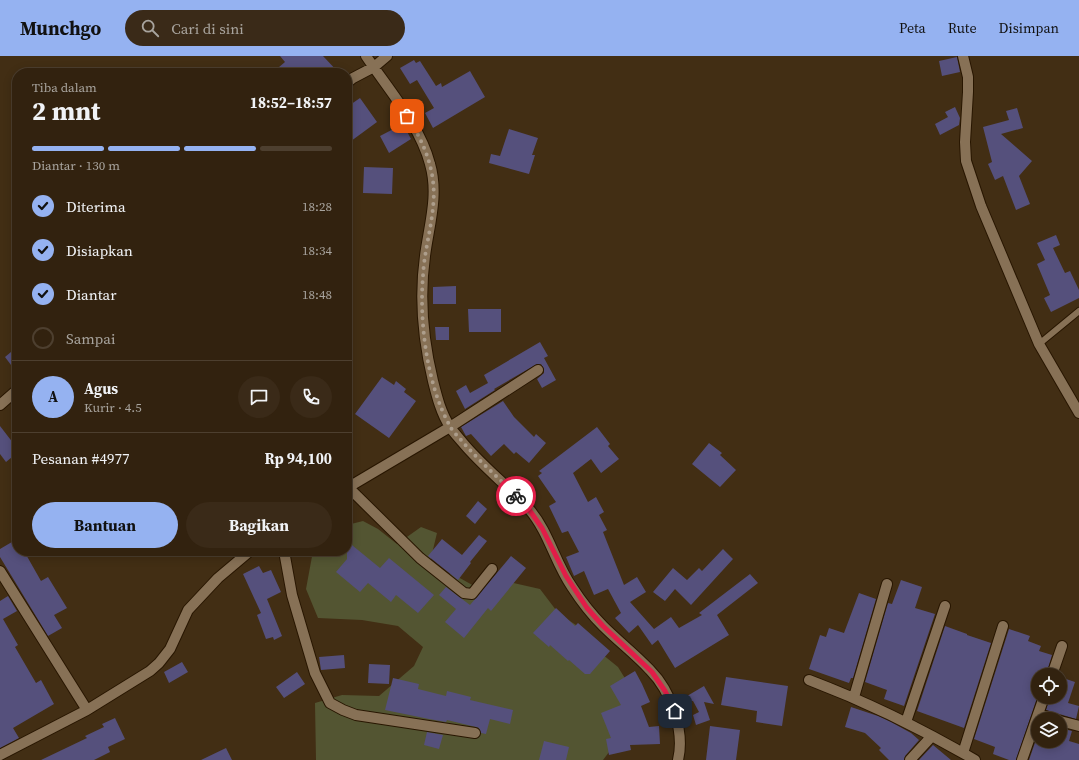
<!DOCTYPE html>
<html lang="id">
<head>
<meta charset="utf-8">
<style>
  :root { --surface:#32220f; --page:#3a2a18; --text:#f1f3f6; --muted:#a8a49e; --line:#4d3f2f; --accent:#95b2f1 }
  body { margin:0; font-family:"Source Serif 4",serif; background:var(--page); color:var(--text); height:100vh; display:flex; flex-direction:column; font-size:15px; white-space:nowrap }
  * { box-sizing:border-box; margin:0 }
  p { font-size:13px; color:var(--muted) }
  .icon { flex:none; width:22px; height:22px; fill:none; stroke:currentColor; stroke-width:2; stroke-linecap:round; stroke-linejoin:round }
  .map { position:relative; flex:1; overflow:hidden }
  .details { position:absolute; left:12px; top:12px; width:340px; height:488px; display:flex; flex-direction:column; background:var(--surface); border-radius:16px; box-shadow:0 2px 10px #0003,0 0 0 1px var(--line) }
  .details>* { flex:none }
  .buttons { position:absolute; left:1031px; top:612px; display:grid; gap:8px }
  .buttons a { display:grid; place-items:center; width:36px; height:36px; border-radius:50%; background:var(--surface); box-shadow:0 2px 10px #0003,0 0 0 1px var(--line); font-size:20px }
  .pin { position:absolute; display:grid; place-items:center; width:34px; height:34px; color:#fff; margin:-17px; border-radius:8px; box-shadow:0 2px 6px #0006 }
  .courier { position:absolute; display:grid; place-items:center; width:40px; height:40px; margin:-20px; border:3px solid #e11d48; border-radius:50%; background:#fff; color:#222; box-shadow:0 1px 5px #0007 }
  .headline em { font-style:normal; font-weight:700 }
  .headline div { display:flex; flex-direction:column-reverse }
  .headline { display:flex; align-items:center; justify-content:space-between; height:68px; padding:0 20px }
  h1 { font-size:26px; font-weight:700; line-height:30px }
  .bar { display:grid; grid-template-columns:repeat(4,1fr); gap:6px 4px; align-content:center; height:48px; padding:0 20px }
  .bar i { height:5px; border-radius:3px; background:var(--line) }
  .bar .active { background:var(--accent) }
  .bar p { grid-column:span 4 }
  .line { display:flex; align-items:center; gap:10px; padding:0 20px; border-top:1px solid var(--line) }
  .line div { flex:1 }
  .round { display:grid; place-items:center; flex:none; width:42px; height:42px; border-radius:21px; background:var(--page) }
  ol { padding:0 20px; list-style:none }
  li { display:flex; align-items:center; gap:12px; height:44px }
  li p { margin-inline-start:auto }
  li .icon { padding:4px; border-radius:50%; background:var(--accent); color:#111; stroke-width:4 }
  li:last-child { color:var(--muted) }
  li i { width:22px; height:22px; border:2px solid var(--line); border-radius:50% }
  .button { display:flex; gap:8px; margin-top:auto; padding:8px 20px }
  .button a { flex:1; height:46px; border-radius:24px; background:var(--accent); color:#111; font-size:16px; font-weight:700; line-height:46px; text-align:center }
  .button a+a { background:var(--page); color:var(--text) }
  header { display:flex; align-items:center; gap:24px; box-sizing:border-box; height:56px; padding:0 20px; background:var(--accent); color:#111 }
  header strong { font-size:19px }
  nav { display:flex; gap:22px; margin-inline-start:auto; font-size:14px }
  .search { width:280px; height:36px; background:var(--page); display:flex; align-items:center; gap:10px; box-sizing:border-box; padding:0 14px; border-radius:22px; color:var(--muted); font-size:15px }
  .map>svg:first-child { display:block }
</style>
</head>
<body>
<header>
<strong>Munchgo</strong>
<div class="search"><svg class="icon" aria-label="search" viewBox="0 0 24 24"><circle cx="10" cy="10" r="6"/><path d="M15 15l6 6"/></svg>Cari di sini</div>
<nav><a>Peta</a><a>Rute</a><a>Disimpan</a></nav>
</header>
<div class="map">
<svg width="1079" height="704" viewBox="0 0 1079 704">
  <rect width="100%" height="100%" fill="#422e14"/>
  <path fill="#535532" d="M363,465L378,473L397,488L421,471L437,477L429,510L458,521L476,531L505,525L540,533L559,558L576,569L597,594L618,611L634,637L622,679L603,704H316L315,647L342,639L379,640L414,610L423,591L398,570L362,564L318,562L306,533L313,495H347V469Z"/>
  <path fill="#55507c" d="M280,0H323L339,17H272L285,6Z
    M957,1L960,16L942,20L939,5Z
    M414,4L416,7L420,5L436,30L441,27L442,31L470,15L485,41L433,72L425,57L434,52L417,24L410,28L400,12Z
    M360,42L377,66L347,88V51Z
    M955,51L960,62L959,69L940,79L935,68L948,61L945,56Z
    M1017,52L1023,72L1001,78L1032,105L1019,120L1030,148L1016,154L1003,120L995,124L988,108L992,106L983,71L1009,64L1006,55Z
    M403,68L411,83L389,97L380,80Z
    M509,73L538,82L532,99H535L529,118L489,107L491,98L500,100Z
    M364,111L393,112L392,138L363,137Z
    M1056,179L1060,189L1053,192L1065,217L1070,215L1079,234V242L1051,256L1044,242L1050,239L1037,208L1045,204L1037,187Z
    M456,230V248H433V231Z
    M468,253H501V276H469Z
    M435,271H449V284H436Z
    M540,286L548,300L544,302L556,324L542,332L537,323L544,317V313L541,308H537L494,333L495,334L465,353L456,335L466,329L470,337L488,327L484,319Z
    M17,291V317L5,301Z
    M382,321L394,329L396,325L406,333L404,336L416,345L389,382L355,358Z
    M503,345L514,361L534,381L536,378L546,387L529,407L516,396L514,398L504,388L491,400L471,378L466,380L461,371Z
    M0,370L17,392V397L6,406L0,398Z
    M597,371L610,388L608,390L619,403L601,417L591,403L573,417L588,446L596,441L604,456L599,459L607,474L603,476L624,529L637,521L646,536L630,546L654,573L671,561L679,572L702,559L699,557L750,518L758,527L717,559L729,579L675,612L658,584L652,589L638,569L629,577L615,562L621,557L608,533L594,539L584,515L574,520L566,501L579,496L568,475L562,477L549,450L556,446L538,420L542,417L539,415Z
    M709,387L722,397L720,399L736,414L720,431L692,408Z
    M478,445L487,453L475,468L466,460Z
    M479,479L487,485L470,506L471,507L458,524L428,500L442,483L462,499Z
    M17,483V495H24L41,525L48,521L67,552L54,559L62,572L48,580L0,501V493Z
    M347,485L380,512L389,502L434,539L418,557L396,539L391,546L368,527L360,536L336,516L347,503Z
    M723,493L733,503L691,549L675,533L665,545L653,536L673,512L687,524L699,512L702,515Z
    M511,500L526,512L491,555L488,552L464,582L445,566L456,553L439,539L446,531L470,549Z
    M259,510L263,517L271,514L281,536L267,543L282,580L274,584L273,581L266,583L257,559L261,557L243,518Z
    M901,524L922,531L915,552L935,558L904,650L884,643L887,634L865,626L888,547L892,548Z
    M859,537L876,543L853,622H851L849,627L809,613L820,579L826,581L829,572L844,577Z
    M8,540L17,555L3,563L18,589L15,591L36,627L41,624L54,648L13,672L19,682L0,692V545Z
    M556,552L575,570L578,567L610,595L590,618H585L569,604L568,605L550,589L549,591L533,577Z
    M945,570L967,578V579L991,587L964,672L917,655Z
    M1009,573L1030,580L1028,585L1041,590L1039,595L1052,599L1046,619H1038V639L1016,704H1009L993,698L995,691L974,683Z
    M344,599L345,612L321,614L319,601Z
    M182,606L188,616L169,627L164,616Z
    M369,608L390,609L389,628L368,627Z
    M635,615L642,628L650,646L641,650L649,671L659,670L660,688L630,689L631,694L609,699L606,683L611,682L601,657L621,649L610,630Z
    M297,616L305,628L284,642L276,631Z
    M726,621L788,630L782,670L756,666L757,655L721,649Z
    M1060,621L1075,626L1068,647L1079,650L1076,663L1046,654L1050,641L1060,644Z
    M393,622L419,628L418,633L446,640L447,635L471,641L470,644L513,654L510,668L490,663L486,678L481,677L479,672L476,671L447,664L446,666L429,663L385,654Z
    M704,630L714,648L704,646L710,664L696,669L693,659L699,656L693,645L682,643Z
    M851,651L878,660L891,666L911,677L919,684L905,700L904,704H889L879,694L881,692L865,677L845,671Z
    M115,662L125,683L108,691L110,696L94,704H41L87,682L85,680L104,671L102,668Z
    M710,670L740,674L736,704H706Z
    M1060,672L1072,675L1069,685L1079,688V704H1029L1038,678V685H1060Z
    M427,676L443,679L439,693L424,689Z
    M544,685L569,691L566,704H539Z
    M933,689L951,704H919Z
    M226,692L232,704H201Z"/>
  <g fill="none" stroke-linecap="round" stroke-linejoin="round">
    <g stroke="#281600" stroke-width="8">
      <path id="service" d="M1039,288L1079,255"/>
    </g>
    <g stroke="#281600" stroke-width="12">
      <path id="minor" d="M366,0C388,33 420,69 430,108C439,139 429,169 425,200C419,243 423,284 433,325C437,341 441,357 450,371C454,377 459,382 463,387C483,411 508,430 529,453C549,476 555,507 572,531C581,545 591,558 603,570C618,585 635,598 650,614C671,635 685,675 678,704
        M963,0L968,21V36L965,86L966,105L981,150L1039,288L1079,357
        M347,27L353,22L374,11L387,0
        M0,349L17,334
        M348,431L420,502L464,537L472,538L492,513
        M347,432L450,371L538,314
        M284,495L292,539L315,617L330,647L343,654L356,659L475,677
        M0,515L87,654
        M1052,619L1062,590
        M809,624C867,646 922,673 975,704
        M854,641L887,528
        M1038,658L1055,663
        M1060,665L1079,670
        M906,666L945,550
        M963,697L1003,570
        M0,699L87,654L150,615L159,607L170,593L188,554L218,522L250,495
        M910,704L932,680
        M1022,704L1044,641"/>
    </g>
    <use href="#service" stroke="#877156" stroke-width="6"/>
    <use href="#minor" stroke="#877156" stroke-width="10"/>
  </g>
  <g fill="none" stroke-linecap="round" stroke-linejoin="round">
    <path stroke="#ad9e8c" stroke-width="4" stroke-dasharray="0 7.2" d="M407,60C425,88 437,117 433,151C431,174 424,197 423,220C419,265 427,330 450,370C452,375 457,379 461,384C478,404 498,421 516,440"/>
    <path stroke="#e11d48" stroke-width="5" d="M516,440L530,455L542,472L566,520L587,552L603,570L652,616L665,635L675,655"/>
  </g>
</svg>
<div class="buttons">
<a><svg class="icon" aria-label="locate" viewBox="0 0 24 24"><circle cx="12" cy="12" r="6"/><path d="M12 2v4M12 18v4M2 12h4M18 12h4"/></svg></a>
<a><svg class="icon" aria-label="layers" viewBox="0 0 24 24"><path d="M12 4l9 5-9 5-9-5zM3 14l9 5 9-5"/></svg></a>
</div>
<div class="pin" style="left:407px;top:60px;background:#ea580c"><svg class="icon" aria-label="bag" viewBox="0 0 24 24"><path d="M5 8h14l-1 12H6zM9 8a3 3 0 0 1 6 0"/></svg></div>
<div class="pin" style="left:675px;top:655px;background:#1f2937"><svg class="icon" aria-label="home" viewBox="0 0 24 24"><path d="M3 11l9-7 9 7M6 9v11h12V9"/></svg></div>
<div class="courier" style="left:516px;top:440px"><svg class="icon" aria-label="bike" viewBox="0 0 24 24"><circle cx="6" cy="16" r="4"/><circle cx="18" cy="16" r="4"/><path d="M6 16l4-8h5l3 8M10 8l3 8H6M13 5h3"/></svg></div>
<section class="details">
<div class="headline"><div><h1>2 mnt</h1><p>Tiba dalam</p></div><em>18:52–18:57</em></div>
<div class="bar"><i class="active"></i><i class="active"></i><i class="active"></i><i></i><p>Diantar · 130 m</p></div>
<ol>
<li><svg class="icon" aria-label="check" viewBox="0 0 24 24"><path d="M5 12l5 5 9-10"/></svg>Diterima<p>18:28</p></li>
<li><svg class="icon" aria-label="check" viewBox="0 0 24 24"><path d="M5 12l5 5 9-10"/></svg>Disiapkan<p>18:34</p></li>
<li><svg class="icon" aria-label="check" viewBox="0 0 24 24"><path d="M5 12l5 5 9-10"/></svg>Diantar<p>18:48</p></li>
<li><i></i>Sampai</li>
</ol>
<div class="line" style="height:72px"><b class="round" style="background:var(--accent);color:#111">A</b><div><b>Agus</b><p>Kurir · 4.5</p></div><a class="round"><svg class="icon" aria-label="chat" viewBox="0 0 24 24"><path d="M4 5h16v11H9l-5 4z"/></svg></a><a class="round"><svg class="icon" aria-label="phone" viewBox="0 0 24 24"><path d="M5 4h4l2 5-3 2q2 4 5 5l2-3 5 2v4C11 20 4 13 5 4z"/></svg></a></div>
<div class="line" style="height:52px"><div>Pesanan #4977</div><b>Rp 94,100</b></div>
<div class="button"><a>Bantuan</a><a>Bagikan</a></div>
</section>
</div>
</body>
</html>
